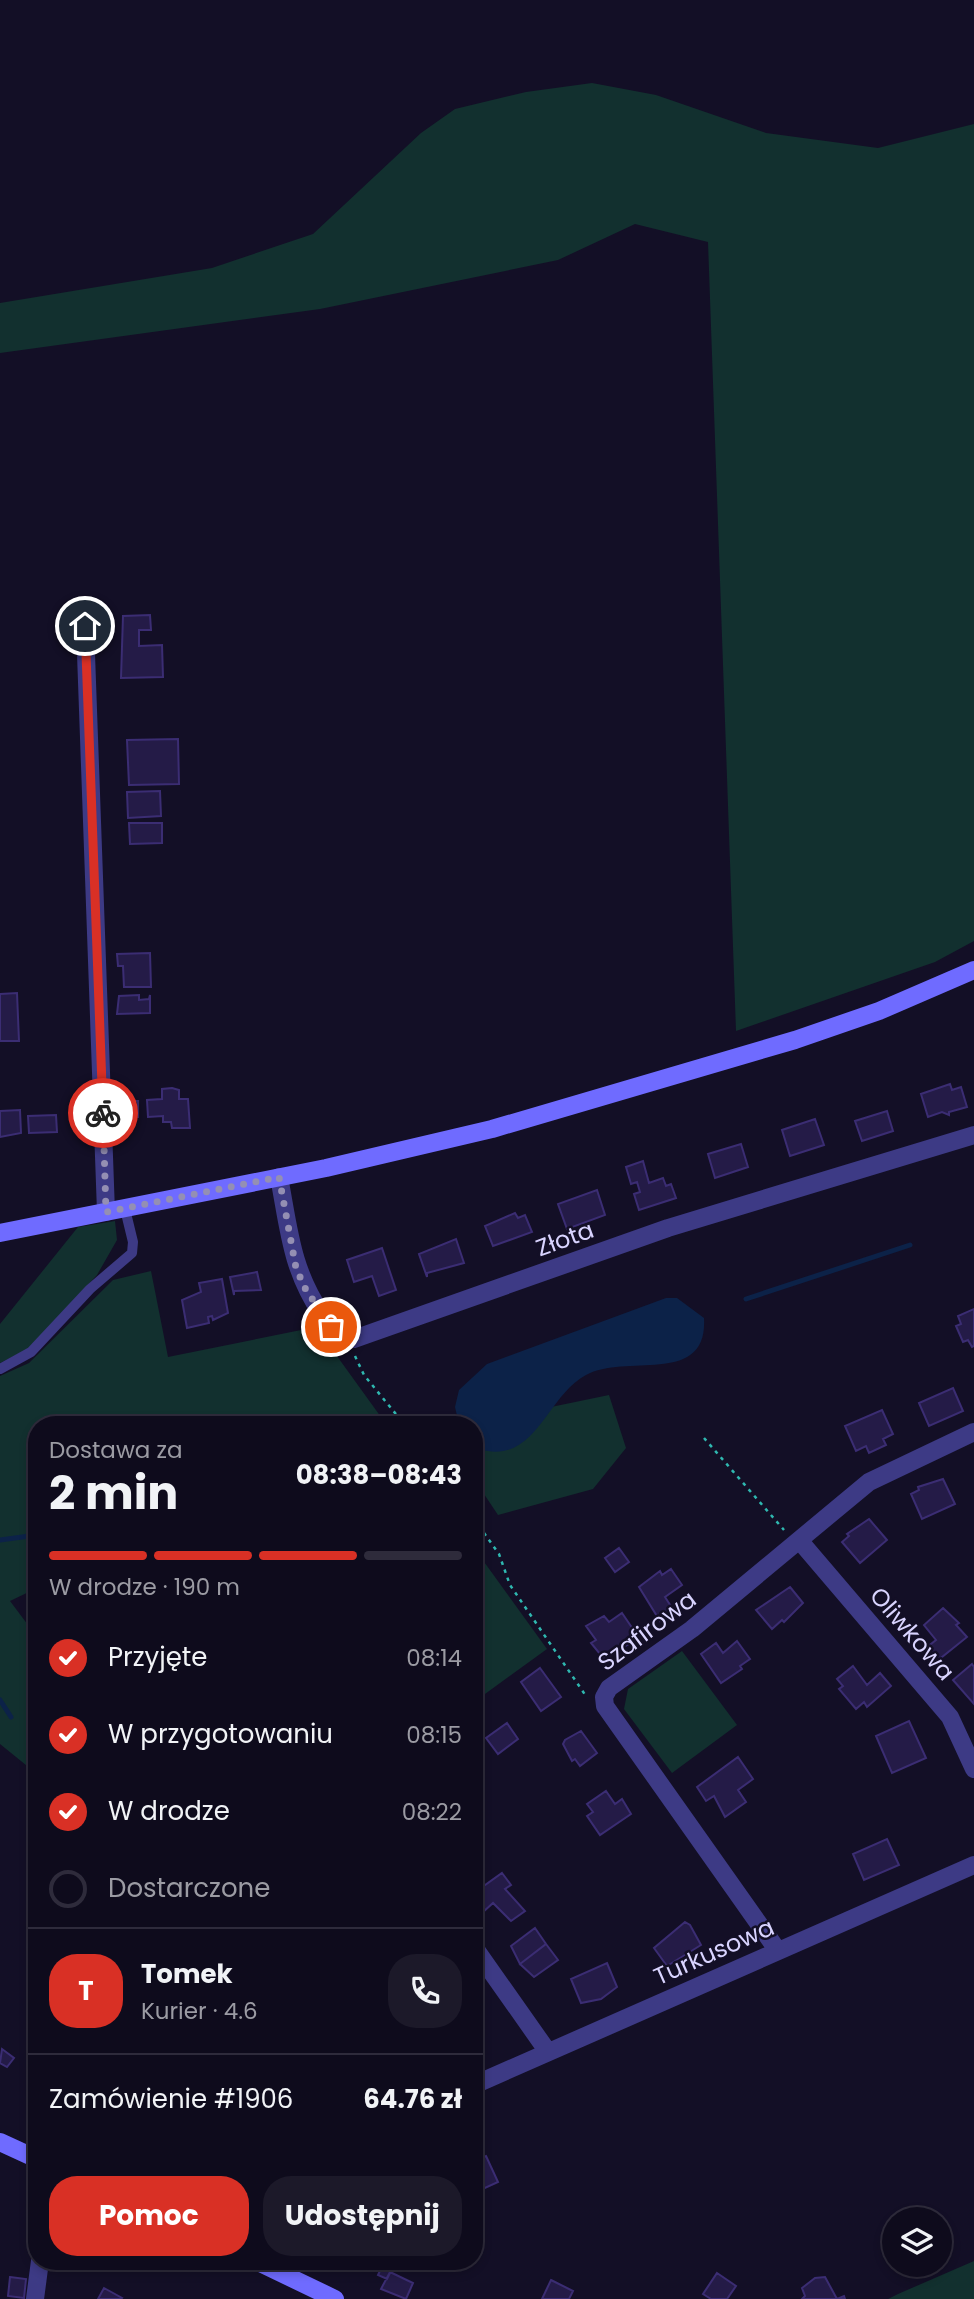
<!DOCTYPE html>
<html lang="pl">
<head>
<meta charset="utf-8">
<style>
  :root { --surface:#0e0b1c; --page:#1c1929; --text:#f1f3f6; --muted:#9b9ba3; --line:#2e2b3b; --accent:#d93025 }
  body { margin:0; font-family:Poppins,sans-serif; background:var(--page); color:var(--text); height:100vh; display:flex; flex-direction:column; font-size:26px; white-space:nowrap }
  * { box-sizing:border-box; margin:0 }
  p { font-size:23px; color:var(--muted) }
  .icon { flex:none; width:38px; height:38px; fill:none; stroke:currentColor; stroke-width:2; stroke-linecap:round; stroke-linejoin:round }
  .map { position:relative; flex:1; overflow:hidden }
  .sheet { position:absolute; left:28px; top:1416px; width:455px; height:854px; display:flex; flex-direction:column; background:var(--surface); border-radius:28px; box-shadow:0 4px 10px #0003,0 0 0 2px var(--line) }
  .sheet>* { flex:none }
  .controls { position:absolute; left:882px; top:2207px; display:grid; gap:14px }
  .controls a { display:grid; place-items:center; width:70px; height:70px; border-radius:50%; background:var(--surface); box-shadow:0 4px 10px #0003,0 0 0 2px var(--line); font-size:35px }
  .pin { position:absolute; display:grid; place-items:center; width:60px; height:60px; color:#fff; margin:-30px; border:4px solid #fff; border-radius:50%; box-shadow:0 2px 7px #0007 }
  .courier { position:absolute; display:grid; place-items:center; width:70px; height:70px; margin:-35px; border:5px solid #d93025; border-radius:50%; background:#fff; color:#222; box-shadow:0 2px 9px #0007 }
  .overview em { font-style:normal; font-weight:700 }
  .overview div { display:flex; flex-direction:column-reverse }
  .overview { display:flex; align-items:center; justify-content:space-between; height:119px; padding:0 21px }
  h1 { font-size:46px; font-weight:700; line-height:52px }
  .bar { display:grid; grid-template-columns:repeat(4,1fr); gap:10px 7px; align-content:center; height:84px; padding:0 21px }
  .bar i { height:9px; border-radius:5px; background:var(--line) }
  .bar .selected { background:var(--accent) }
  .bar p { grid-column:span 4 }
  .line { display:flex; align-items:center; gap:18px; padding:0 21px; border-top:2px solid var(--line) }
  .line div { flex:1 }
  .round { display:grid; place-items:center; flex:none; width:74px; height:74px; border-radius:28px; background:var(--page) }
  ol { padding:0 21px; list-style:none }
  li { display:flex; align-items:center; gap:21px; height:77px }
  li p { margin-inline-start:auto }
  li .icon { padding:7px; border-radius:50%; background:var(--accent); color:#fff; stroke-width:4 }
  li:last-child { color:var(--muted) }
  li i { width:38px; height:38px; border:4px solid var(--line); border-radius:50% }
  .cta { display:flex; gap:14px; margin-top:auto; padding:14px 21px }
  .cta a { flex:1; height:80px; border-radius:28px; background:var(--accent); color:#fff; font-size:28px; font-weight:700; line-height:80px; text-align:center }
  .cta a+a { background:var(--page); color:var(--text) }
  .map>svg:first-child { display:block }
</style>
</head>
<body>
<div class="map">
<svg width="974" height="2299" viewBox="0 0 974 2299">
  <rect width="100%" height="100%" fill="#130f26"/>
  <path fill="#12302f" d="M592,83L656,95L766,133L878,148L974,124V941L935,962L736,1031L708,242L635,224L558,260L320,309L0,353V303L212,268L313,234L421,133L455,109L526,92Z
    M115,1221L117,1240L97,1275L28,1349L0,1363V1324L78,1227Z
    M151,1271L168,1357L316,1327L386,1424H37V1588L10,1601L37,1637V1774L0,1744V1376L29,1363L113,1280Z
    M609,1395L626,1448L593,1489L498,1515L474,1479V1442L527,1412Z
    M474,1548L547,1649L474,1702Z
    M682,1651L737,1725L672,1773L624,1709L628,1689Z
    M974,2261V2299H888L898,2294Z"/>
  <path fill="#0c2248" d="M666,1298H677L704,1318C708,1387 626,1353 586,1375C546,1396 536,1466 479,1449L474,1445V1424H459L455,1407L459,1390L487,1364Z"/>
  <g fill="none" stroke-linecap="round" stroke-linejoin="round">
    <path stroke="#0c2248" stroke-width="5" d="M746,1299L910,1245
      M0,1540L37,1535
      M0,1700L11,1717"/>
  </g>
  <path fill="#241b47" stroke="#3b2d73" stroke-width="2" d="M150,615L151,630H139V646L162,645L163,677L121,678L123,616Z
    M178,739L179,784L129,785L127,740Z
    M160,791L161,816L128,818L127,792Z
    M129,823H162V843L130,844Z
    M150,953L151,987H124L123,966H118L117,954Z
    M17,993L19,1041H0V994Z
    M139,995V1000L149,999L150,995V1013L117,1014L119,996Z
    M950,1084L952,1090L961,1087L967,1107L949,1112V1115L942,1112L928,1117L921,1094Z
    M172,1088L179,1090V1099H188L190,1128H172L171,1122H163V1116L148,1117L147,1100L162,1099V1089Z
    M116,1101H138V1117H116Z
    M20,1110L21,1133L0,1137V1111Z
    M887,1111L893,1131L862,1141L855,1121Z
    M56,1115L57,1132L29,1133L28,1116Z
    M815,1119L824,1145L790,1156L782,1130Z
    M741,1144L748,1167L715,1178L708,1154Z
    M643,1161L649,1183L663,1178L666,1186L671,1184L676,1198L639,1210L634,1194L640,1192L637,1182L631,1184L626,1167Z
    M597,1190L605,1215L567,1229L558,1204Z
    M515,1213L518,1218L525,1215L532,1232L493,1246L485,1226Z
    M456,1239L464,1263L427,1273V1277L419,1254Z
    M382,1248L396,1290L379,1296L372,1276L354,1282L347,1260Z
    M257,1272L261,1290L234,1291V1295L230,1277Z
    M222,1279L228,1313L213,1320L212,1316L208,1317L209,1323L187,1328L182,1300L201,1292L199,1283Z
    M974,1309V1346L972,1347L968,1340L963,1342L956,1326L961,1324L958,1316Z
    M953,1388L963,1411L929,1426L919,1403Z
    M882,1410L893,1434L883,1439L886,1445L869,1453L866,1446L856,1451L845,1426Z
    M943,1479L955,1504L922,1519L911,1494L919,1490L918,1487Z
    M869,1519L887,1540L860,1563L842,1542L849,1536L847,1534Z
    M619,1548L629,1562L615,1572L605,1558Z
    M671,1569L682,1585L665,1597L674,1611L660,1621L639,1587L660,1571L662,1575Z
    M790,1587L803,1603L784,1622L782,1620L772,1629L756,1610Z
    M943,1608L959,1623L956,1625L967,1637L937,1661L926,1648L936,1640L924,1625Z
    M622,1613L639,1638L604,1659L591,1643L596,1640L586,1626L604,1616L609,1622Z
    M737,1641L750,1659L740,1666L742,1669L721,1683L701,1654L716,1643L723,1653Z
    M972,1664L974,1667V1704L953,1680Z
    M853,1666L867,1685L880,1673L891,1686L867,1707L864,1702L856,1709L839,1689L843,1686L837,1679Z
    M540,1668L561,1697L541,1711L521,1682Z
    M909,1721L926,1758L892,1773L876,1736Z
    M507,1723L518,1739L498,1754L486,1738Z
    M581,1731L597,1753L580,1766L575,1759L572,1761L563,1744L565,1740Z
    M738,1757L753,1779L738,1790L746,1802L725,1817L714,1796L706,1801L697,1787Z
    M606,1791L615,1804L622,1799L631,1814L600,1835L587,1816L593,1812L587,1804Z
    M887,1839L899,1865L864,1880L853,1854Z
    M502,1873L511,1885L505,1889L525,1911L511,1921L493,1903L482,1913L474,1902V1893Z
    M685,1922L690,1925L701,1945L667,1966L654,1948Z
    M535,1928L546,1944L520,1964L511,1946Z
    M546,1944L558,1960L534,1977L520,1964Z
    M607,1963L617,1987L601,1999L581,2003L571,1979Z
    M2,2049L14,2058L7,2067L0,2063Z
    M486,2156L498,2182L474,2193V2161Z
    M384,2262L393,2267L387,2279L378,2275Z
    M390,2272L413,2283L406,2299L381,2289Z
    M717,2273L736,2286L727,2299H711L703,2294Z
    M10,2277L26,2279L24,2298L8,2296Z
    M825,2277L837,2299L844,2296L845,2299H802L805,2296L802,2288L815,2278Z
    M551,2280L573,2291L569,2299H542Z
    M104,2288L122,2298L121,2299H98Z"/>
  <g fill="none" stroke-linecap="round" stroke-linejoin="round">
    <path stroke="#2fb8b0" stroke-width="2.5" stroke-dasharray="3.5 5" stroke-linecap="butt" d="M355,1356L364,1375L404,1424
      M704,1438L784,1530
      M474,1519L499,1554L510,1585L586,1696
      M231,2261L239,2264"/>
    <path stroke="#3d3a85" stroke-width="10" d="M0,1369L31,1352L90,1289L132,1253L133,1242L125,1209"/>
    <path stroke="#3d3a85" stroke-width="18" d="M85,626L106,1212
      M279,1177C289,1229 291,1268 321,1313C330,1326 338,1337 354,1339L668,1228L974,1135
      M799,1540L950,1717L974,1769
      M474,1947L548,2052
      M778,1951L605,1706L604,1697L609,1688L692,1629L869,1482L974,1432
      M474,2085L974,1865
      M35,2299L40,2261"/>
    <path stroke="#6f6bff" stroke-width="18" d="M0,1233L326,1168L492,1129L795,1040L879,1011L974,970
      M0,2142L37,2159
      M256,2261L335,2299"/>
  </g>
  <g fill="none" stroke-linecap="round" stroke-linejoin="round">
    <path stroke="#948fb3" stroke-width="7" stroke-dasharray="0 12.6" d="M103,1113L106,1212L279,1177L296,1268L305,1288L331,1327"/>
    <path stroke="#d93025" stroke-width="9" d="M85,626L103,1113"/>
  </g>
  <g text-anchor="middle" stroke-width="5" stroke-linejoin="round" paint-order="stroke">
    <g font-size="24" fill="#d9d4ff" stroke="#130f26">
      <text transform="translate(565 1239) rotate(-20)" y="8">Złota</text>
      <text transform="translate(647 1631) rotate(-37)" y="8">Szafirowa</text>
      <text transform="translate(912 1634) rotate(49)" y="8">Oliwkowa</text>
      <text transform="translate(714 1952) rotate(-24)" y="8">Turkusowa</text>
    </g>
  </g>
</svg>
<div class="controls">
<a><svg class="icon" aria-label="layers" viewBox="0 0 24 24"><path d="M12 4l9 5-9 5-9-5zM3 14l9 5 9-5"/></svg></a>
</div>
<div class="pin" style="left:331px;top:1327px;background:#ea580c"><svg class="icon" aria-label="bag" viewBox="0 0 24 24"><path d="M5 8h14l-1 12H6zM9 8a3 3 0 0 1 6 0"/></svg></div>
<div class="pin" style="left:85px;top:626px;background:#1f2937"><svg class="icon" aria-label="home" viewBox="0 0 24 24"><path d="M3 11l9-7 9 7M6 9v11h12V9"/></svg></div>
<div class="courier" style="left:103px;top:1113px"><svg class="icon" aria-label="bike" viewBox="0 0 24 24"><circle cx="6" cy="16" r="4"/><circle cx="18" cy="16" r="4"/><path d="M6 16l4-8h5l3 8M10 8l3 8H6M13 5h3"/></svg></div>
<section class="sheet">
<div class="overview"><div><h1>2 min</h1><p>Dostawa za</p></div><em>08:38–08:43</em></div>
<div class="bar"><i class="selected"></i><i class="selected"></i><i class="selected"></i><i></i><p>W drodze · 190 m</p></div>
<ol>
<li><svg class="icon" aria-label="check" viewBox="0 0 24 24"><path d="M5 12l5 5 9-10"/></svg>Przyjęte<p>08:14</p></li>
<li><svg class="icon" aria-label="check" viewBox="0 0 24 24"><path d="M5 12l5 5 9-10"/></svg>W przygotowaniu<p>08:15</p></li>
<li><svg class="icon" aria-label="check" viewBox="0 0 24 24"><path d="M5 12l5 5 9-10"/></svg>W drodze<p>08:22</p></li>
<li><i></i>Dostarczone</li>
</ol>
<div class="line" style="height:126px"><b class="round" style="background:var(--accent);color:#fff">T</b><div><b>Tomek</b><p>Kurier · 4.6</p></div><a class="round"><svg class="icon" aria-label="phone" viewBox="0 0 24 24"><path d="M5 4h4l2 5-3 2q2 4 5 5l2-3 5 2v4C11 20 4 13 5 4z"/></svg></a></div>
<div class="line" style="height:91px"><div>Zamówienie #1906</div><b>64.76 zł</b></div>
<div class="cta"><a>Pomoc</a><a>Udostępnij</a></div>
</section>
</div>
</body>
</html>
